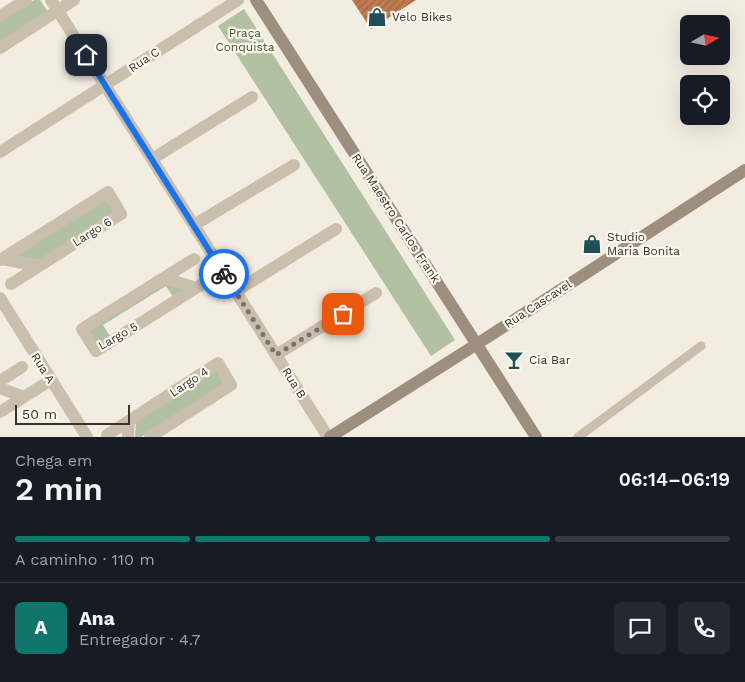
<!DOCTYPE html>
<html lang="pt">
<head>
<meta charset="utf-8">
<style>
  :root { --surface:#171b24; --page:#242831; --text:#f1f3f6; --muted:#9ea1a6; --line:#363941; --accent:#0f766e }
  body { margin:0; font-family:"Work Sans",sans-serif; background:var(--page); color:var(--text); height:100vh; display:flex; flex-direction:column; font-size:19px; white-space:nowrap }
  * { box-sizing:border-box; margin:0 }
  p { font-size:16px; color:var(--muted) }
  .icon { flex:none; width:28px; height:28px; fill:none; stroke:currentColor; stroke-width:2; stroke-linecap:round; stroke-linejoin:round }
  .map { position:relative; height:437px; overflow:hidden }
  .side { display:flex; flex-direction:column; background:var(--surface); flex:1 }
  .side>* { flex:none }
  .needle { width:32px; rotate:81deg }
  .fabs { position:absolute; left:680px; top:15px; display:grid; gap:10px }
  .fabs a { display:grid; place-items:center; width:50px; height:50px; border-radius:8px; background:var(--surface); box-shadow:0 5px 20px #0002; font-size:25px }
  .scale { position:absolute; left:15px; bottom:12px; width:115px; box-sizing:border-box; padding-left:5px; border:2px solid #39312b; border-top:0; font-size:14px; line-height:18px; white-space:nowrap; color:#39312b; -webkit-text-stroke:4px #faf6ed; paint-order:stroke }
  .pin { position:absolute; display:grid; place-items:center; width:42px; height:42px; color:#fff; margin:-21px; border-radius:10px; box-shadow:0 2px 8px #0006 }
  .courier { position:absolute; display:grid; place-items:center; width:50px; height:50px; margin:-25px; border:4px solid #1a73e8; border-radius:50%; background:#fff; color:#222; box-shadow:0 1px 6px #0007 }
  .headline em { font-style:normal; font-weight:600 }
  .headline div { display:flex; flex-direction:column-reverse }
  .headline { display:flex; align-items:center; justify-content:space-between; height:85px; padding:0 15px }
  h1 { font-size:32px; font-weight:600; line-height:38px }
  .bar { display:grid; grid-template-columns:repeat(4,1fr); gap:8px 5px; align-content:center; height:60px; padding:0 15px }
  .bar i { height:6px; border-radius:4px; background:var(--line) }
  .bar .on { background:var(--accent) }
  .bar p { grid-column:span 4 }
  .line { display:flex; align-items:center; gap:12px; padding:0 15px; border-top:1px solid var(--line) }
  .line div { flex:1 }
  .round { display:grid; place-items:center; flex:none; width:52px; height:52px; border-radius:8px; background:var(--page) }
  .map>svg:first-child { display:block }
</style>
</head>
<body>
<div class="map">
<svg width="745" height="437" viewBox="0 0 745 437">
  <defs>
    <pattern id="building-hatch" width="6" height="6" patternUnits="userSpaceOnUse" patternTransform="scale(1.25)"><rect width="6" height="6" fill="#c07a51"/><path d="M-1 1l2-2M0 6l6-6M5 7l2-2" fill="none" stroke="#9d6543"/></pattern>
  </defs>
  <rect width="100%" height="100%" fill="#f2ece1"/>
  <path fill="#b2c1a1" d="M34,0H40L48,12L0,42V22Z
    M244,9L455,340L431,356L218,26Z
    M107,199L115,212L39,260L16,256Z
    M165,281L187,289L173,297L166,286L103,325L110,336L97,345L88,330Z
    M216,371L224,384L141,437H135L136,422Z"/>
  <path fill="url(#building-hatch)" d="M352,0H416L371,29Z"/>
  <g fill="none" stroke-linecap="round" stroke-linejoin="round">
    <path stroke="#cabead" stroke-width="9" d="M578,437L701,346"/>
    <path stroke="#cabead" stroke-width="12" d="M51,0L328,437
      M0,16L26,0
      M0,48L74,0
      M0,152L238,0
      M152,159L252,97
      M194,225L294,165
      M2,259L39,266
      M194,259L82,329L96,351L223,271
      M0,260L108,192L121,214L11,284
      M164,278L196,288
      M236,291L336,229
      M0,298L87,437
      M276,355L376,293
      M0,381L22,367
      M0,388L24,397
      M0,412L51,380
      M107,435L218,363L231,385L150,437
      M128,437L129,421"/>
    <path stroke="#9e8e7e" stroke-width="12" d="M256,0L536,437
      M330,437L477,344L745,170"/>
  </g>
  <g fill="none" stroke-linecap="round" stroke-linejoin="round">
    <path stroke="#7a726b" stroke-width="5" stroke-dasharray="0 9" d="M224,274L276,355L343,314"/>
    <path stroke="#1a73e8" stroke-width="6" d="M86,55L224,274"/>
  </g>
  <defs>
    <g id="shop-bare" transform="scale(1.5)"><path d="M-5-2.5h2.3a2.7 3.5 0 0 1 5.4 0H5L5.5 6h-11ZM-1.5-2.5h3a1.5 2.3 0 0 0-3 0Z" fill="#224e59" stroke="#faf6ed" stroke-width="2.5" paint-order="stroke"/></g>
    <g id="bar-bare" transform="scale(1.5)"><path d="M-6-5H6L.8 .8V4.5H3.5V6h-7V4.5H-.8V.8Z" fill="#224e59" stroke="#faf6ed" stroke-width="2.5" paint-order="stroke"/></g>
  </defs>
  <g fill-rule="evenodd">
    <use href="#shop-bare" x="377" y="17"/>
    <use href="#shop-bare" x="592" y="244"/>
    <use href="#bar-bare" x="514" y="360"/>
  </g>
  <g text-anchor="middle" stroke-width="4.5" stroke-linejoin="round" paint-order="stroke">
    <g font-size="12" fill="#39312b" stroke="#faf6ed" text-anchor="start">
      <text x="392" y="21">Velo Bikes</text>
      <text x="607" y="241">Studio<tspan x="607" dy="14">Maria Bonita</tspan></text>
      <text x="529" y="364">Cia Bar</text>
    </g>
    <g font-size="12" fill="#435630" stroke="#faf6ed">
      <text x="245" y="37">Praça<tspan x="245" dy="14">Conquista</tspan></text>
    </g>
    <g font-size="12" fill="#39312b" stroke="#faf6ed">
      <text transform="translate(144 60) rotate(-33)" y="4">Rua C</text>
      <text transform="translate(396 218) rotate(57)" y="4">Rua Maestro Carlos Frank</text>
      <text transform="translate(92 232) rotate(-32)" y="4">Largo 6</text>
      <text transform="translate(538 304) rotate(-33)" y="4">Rua Cascavel</text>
      <text transform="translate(118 336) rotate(-30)" y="4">Largo 5</text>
      <text transform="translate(43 368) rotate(58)" y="4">Rua A</text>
      <text transform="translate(189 382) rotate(-33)" y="4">Largo 4</text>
      <text transform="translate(294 383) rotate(58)" y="4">Rua B</text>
    </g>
  </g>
</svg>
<div class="fabs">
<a><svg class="needle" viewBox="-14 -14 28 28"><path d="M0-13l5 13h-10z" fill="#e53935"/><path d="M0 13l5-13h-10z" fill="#9ea1a6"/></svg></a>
<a><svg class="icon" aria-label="locate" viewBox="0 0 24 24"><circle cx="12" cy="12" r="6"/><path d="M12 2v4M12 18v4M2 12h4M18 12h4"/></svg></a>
</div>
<div class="scale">50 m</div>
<div class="pin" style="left:343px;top:314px;background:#ea580c"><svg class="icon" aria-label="bag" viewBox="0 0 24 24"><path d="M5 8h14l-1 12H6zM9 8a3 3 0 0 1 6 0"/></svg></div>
<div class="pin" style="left:86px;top:55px;background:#1f2937"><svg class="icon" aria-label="home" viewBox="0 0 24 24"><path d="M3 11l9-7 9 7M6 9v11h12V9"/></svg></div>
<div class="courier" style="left:224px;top:274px"><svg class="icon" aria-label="bike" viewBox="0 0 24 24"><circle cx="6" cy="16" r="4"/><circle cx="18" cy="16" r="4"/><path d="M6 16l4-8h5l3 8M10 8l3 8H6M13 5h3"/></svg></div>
</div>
<section class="side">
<div class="headline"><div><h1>2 min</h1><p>Chega em</p></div><em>06:14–06:19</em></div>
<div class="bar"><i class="on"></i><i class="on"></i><i class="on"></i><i></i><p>A caminho · 110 m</p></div>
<div class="line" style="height:90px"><b class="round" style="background:var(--accent);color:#fff">A</b><div><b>Ana</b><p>Entregador · 4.7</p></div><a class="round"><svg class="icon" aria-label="chat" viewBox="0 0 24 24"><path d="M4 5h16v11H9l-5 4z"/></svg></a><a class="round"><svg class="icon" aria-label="phone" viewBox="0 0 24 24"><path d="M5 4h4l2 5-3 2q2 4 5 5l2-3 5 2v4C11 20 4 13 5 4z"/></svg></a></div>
</section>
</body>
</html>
